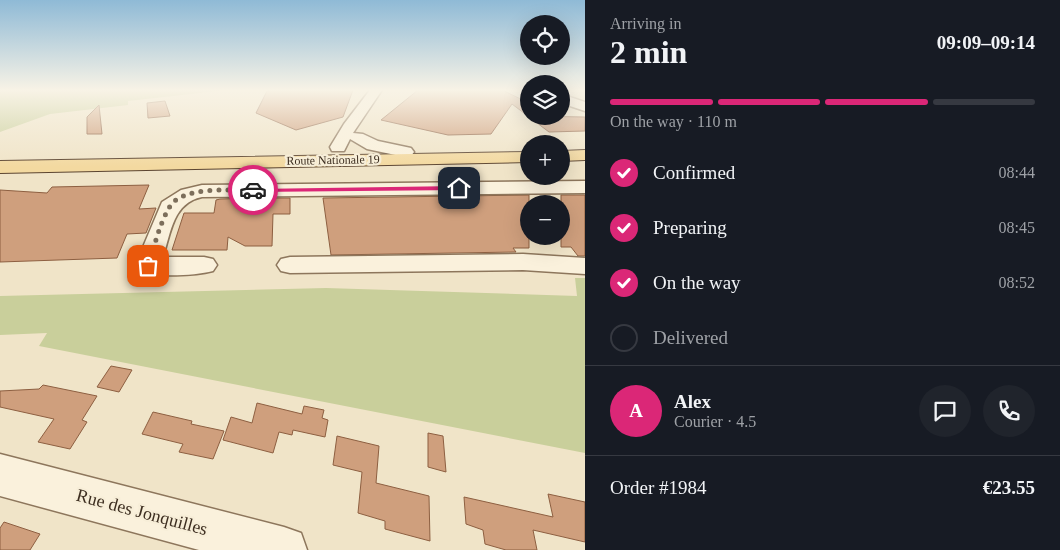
<!DOCTYPE html>
<html lang="en">
<head>
<meta charset="utf-8">
<style>
  :root { --surface:#171b24; --page:#20242c; --text:#f1f3f6; --muted:#9ea1a6; --line:#363941; --accent:#db2777 }
  body { margin:0; font-family:"Times New Roman",serif; background:var(--page); color:var(--text); height:100vh; display:flex; flex-direction:column; font-size:19px; white-space:nowrap }
  * { box-sizing:border-box; margin:0 }
  p { font-size:16px; color:var(--muted) }
  .icon { flex:none; width:28px; height:28px; fill:none; stroke:currentColor; stroke-width:2; stroke-linecap:round; stroke-linejoin:round }
  .map { position:relative; flex:1; overflow:hidden }
  .panel { display:flex; flex-direction:column; background:var(--surface); width:475px }
  .panel>* { flex:none }
  .controls { position:absolute; left:520px; top:15px; display:grid; gap:10px }
  .controls a { display:grid; place-items:center; width:50px; height:50px; border-radius:50%; background:var(--surface); box-shadow:0 5px 20px #0002; font-size:25px }
  .pin { position:absolute; display:grid; place-items:center; width:42px; height:42px; color:#fff; margin:-21px; border-radius:10px; box-shadow:0 2px 8px #0006 }
  .courier { position:absolute; display:grid; place-items:center; width:50px; height:50px; margin:-25px; border:4px solid #db2777; border-radius:50%; background:#fff; color:#222; box-shadow:0 1px 6px #0007 }
  .summary em { font-style:normal; font-weight:700 }
  .summary div { display:flex; flex-direction:column-reverse }
  .summary { display:flex; align-items:center; justify-content:space-between; height:85px; padding:0 25px }
  h1 { font-size:32px; font-weight:700; line-height:38px }
  .bar { display:grid; grid-template-columns:repeat(4,1fr); gap:8px 5px; align-content:center; height:60px; padding:0 25px }
  .bar i { height:6px; border-radius:4px; background:var(--line) }
  .bar .current { background:var(--accent) }
  .bar p { grid-column:span 4 }
  .line { display:flex; align-items:center; gap:12px; padding:0 25px; border-top:1px solid var(--line) }
  .line div { flex:1 }
  .round { display:grid; place-items:center; flex:none; width:52px; height:52px; border-radius:26px; background:var(--page) }
  ol { padding:0 25px; list-style:none }
  li { display:flex; align-items:center; gap:15px; height:55px }
  li p { margin-inline-start:auto }
  li .icon { padding:5px; border-radius:50%; background:var(--accent); color:#fff; stroke-width:4 }
  li:last-child { color:var(--muted) }
  li i { width:28px; height:28px; border:2px solid var(--line); border-radius:50% }
  main { display:flex; flex:1; min-height:0 }
  .map>svg:first-child { display:block }
</style>
</head>
<body>
<main>
<div class="map">
<svg width="585" height="550" viewBox="0 0 585 550">
  <rect width="100%" height="100%" fill="#f0e4c8"/>
  <path fill="#c9cf9b" d="M0,90H227L128,101V105L50,114L0,132Z
    M575,278H585V453L39,346L47,333L0,335V296L326,288L577,296Z"/>
  <path fill="#cf9f7d" stroke="#8d5f41" d="M272,90H353L343,117L296,130L256,113L267,91Z
    M418,90H502L529,103V116L585,117V131L549,132L512,104L491,134L448,135L381,120Z
    M165,101L170,116L148,118L147,103Z
    M99,105L102,134H87V117Z
    M149,185L139,209L156,208L146,233L127,234L117,258L0,262V190L47,193L52,187Z
    M529,195V248H513L516,252L331,255L323,198Z
    M561,195H585V256H578L571,247H561Z
    M256,198L262,201L270,198H290V214H273L272,246H245L228,237L227,250H172L184,213H214L216,200L220,199Z
    M111,366L132,370L119,392L97,387Z
    M43,385L97,396L82,420L87,422L70,449L38,442L54,419L0,407V391L39,389Z
    M257,403L302,414L304,406L324,410L322,418L328,420L325,437L293,430L292,435L279,432L273,453L223,440L231,417L252,423Z
    M153,412L192,421L191,424L224,431L213,459L179,452L183,444L142,434Z
    M428,433L443,436L446,472L428,467Z
    M337,436L379,446L376,483L429,496L430,541L385,529V521L358,513L362,472L333,465Z
    M548,494L585,502V542L533,530L537,550H506L485,544L483,530L466,524L464,497L553,517Z
    M4,522L40,534L30,550H0V528Z"/>
  <g fill="none" stroke-linecap="round" stroke-linejoin="round">
    <g stroke="#8d765c" stroke-width="3">
      <path id="minor" d="M370,90H382L353,133L363,134L378,141L411,148L414,152L411,156L405,157L367,149L350,139L344,151H332L330,147L344,124Z
        M561,94L585,102V111L561,103Z
        M585,181V193L202,197C173,203 171,232 163,257H204L213,259L217,265L213,271C194,276 158,277 139,272L135,266L162,202L181,190L202,185Z
        M523,254L585,258V274L523,270L290,273L281,271L277,265L281,259L290,257Z
        M0,454L284,527L301,533L307,550H199L0,496Z"/>
    </g>
    <g stroke="#5b4430" stroke-width="2">
      <path id="major" d="M585,150V160L561,161V151Z
        M529,152V162L0,173V161Z"/>
    </g>
    <use href="#minor" fill="#faf1dc" fill-rule="evenodd"/>
    <use href="#major" fill="#f3d9a0" fill-rule="evenodd"/>
  </g>
  <linearGradient id="sky" x2="0" y2="1"><stop stop-color="#8fbad6"/><stop offset="0.54" stop-color="#f8f3e6"/><stop offset="1" stop-color="#f8f3e6" stop-opacity="0"/></linearGradient>
  <rect width="585" height="167" fill="url(#sky)"/>
  <path fill="#db2777" d="M459,186L461,190L253,192L250,190L253,189Z"/>
  <g fill="none" stroke-linecap="round" stroke-linejoin="round">
    <path stroke="#7c6e5b" stroke-width="5" stroke-dasharray="0 9" d="M148,266C154,248 159,225 169,208C181,185 231,191 253,190"/>
  </g>
  <g text-anchor="middle" stroke-width="4.5" stroke-linejoin="round" paint-order="stroke">
    <g font-size="12" fill="#3d2e20" stroke="#f7eed8">
      <text transform="translate(333 160) rotate(-1)" y="4">Route Nationale 19</text>
    </g>
    <g font-size="18" fill="#3d2e20" stroke="#f7eed8">
      <text transform="translate(142 512) rotate(15)" y="6">Rue des Jonquilles</text>
    </g>
  </g>
</svg>
<div class="controls">
<a><svg class="icon" aria-label="locate" viewBox="0 0 24 24"><circle cx="12" cy="12" r="6"/><path d="M12 2v4M12 18v4M2 12h4M18 12h4"/></svg></a>
<a><svg class="icon" aria-label="layers" viewBox="0 0 24 24"><path d="M12 4l9 5-9 5-9-5zM3 14l9 5 9-5"/></svg></a>
<a>+</a>
<a>−</a>
</div>
<div class="pin" style="left:148px;top:266px;background:#ea580c"><svg class="icon" aria-label="bag" viewBox="0 0 24 24"><path d="M5 8h14l-1 12H6zM9 8a3 3 0 0 1 6 0"/></svg></div>
<div class="pin" style="left:459px;top:188px;background:#1f2937"><svg class="icon" aria-label="home" viewBox="0 0 24 24"><path d="M3 11l9-7 9 7M6 9v11h12V9"/></svg></div>
<div class="courier" style="left:253px;top:190px"><svg class="icon" aria-label="car" viewBox="0 0 24 24"><path d="M5 17H2v-5l4-1 3-4h7l3 4 3 1v5h-3M9 17h6M6 11h13"/><circle cx="7" cy="17" r="2"/><circle cx="17" cy="17" r="2"/></svg></div>
</div>
<section class="panel">
<div class="summary"><div><h1>2 min</h1><p>Arriving in</p></div><em>09:09–09:14</em></div>
<div class="bar"><i class="current"></i><i class="current"></i><i class="current"></i><i></i><p>On the way · 110 m</p></div>
<ol>
<li><svg class="icon" aria-label="check" viewBox="0 0 24 24"><path d="M5 12l5 5 9-10"/></svg>Confirmed<p>08:44</p></li>
<li><svg class="icon" aria-label="check" viewBox="0 0 24 24"><path d="M5 12l5 5 9-10"/></svg>Preparing<p>08:45</p></li>
<li><svg class="icon" aria-label="check" viewBox="0 0 24 24"><path d="M5 12l5 5 9-10"/></svg>On the way<p>08:52</p></li>
<li><i></i>Delivered</li>
</ol>
<div class="line" style="height:90px"><b class="round" style="background:var(--accent);color:#fff">A</b><div><b>Alex</b><p>Courier · 4.5</p></div><a class="round"><svg class="icon" aria-label="chat" viewBox="0 0 24 24"><path d="M4 5h16v11H9l-5 4z"/></svg></a><a class="round"><svg class="icon" aria-label="phone" viewBox="0 0 24 24"><path d="M5 4h4l2 5-3 2q2 4 5 5l2-3 5 2v4C11 20 4 13 5 4z"/></svg></a></div>
<div class="line" style="height:65px"><div>Order #1984</div><b>€23.55</b></div>
</section>
</main>
</body>
</html>
